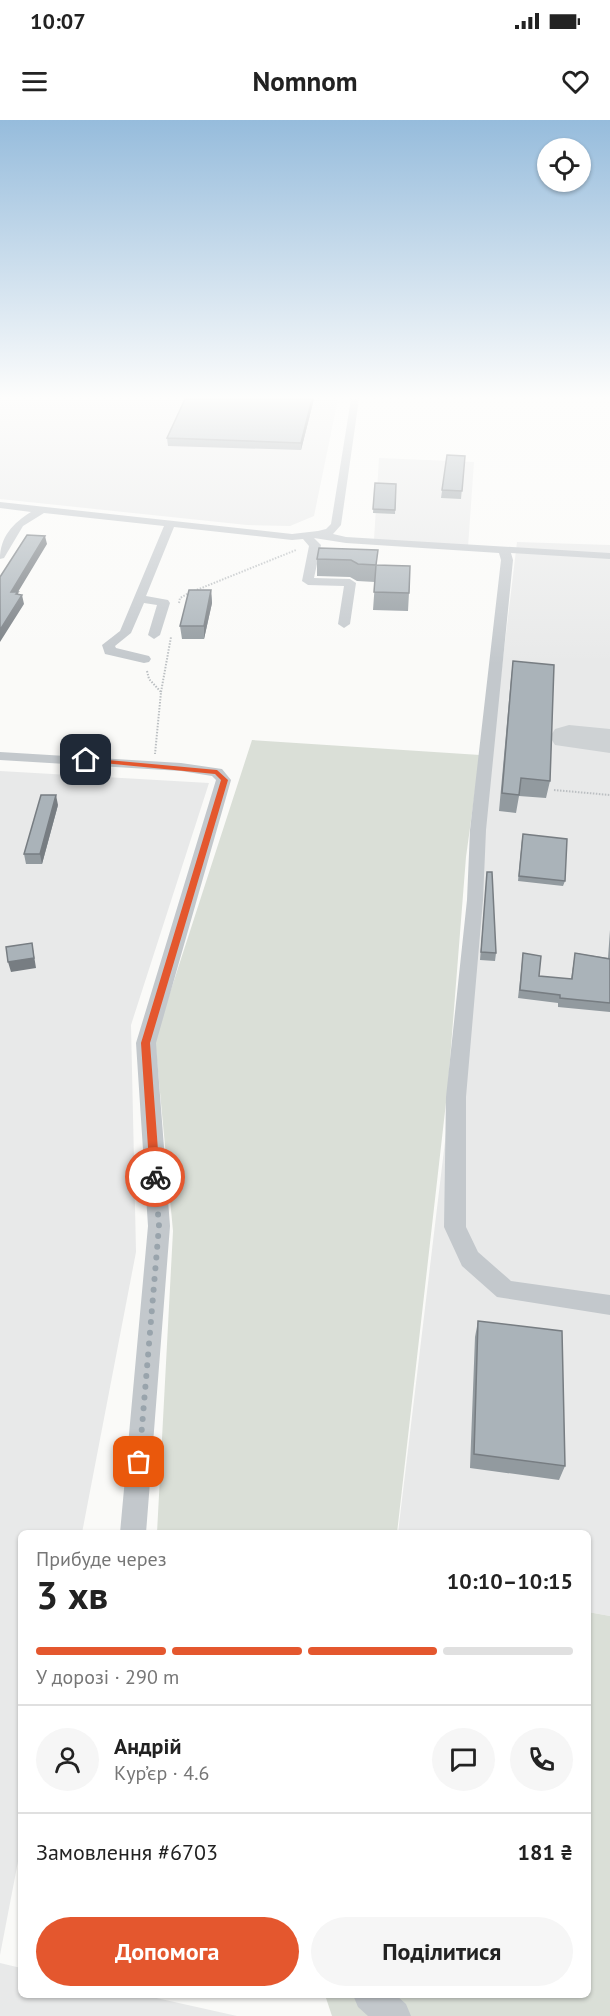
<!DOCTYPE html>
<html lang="uk">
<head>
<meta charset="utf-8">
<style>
  :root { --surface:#fff; --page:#f6f6f6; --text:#222; --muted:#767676; --line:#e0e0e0; --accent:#e4572e }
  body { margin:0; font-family:"PT Sans",sans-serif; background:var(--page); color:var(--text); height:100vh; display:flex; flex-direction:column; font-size:22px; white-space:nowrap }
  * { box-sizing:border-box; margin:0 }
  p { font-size:20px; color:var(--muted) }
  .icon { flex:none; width:33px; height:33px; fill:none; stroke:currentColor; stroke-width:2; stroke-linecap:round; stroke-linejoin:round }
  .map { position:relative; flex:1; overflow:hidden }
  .sheet { position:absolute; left:18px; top:1410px; width:573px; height:468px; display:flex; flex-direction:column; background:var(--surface); border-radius:9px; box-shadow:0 2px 4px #0004 }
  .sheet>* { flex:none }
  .tools { position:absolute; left:537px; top:18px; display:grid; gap:12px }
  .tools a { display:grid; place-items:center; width:54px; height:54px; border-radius:50%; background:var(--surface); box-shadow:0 2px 4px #0004; font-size:30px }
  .pin { position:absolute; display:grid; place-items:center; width:51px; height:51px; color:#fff; margin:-26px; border-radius:12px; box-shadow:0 3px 9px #0006 }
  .courier { position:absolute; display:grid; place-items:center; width:60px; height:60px; margin:-30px; border:4px solid #e4572e; border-radius:50%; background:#fff; color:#222; box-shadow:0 2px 8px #0007 }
  .headline em { font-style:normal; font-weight:800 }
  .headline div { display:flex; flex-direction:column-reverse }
  .headline { display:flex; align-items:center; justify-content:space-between; height:102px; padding:0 18px }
  h1 { font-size:39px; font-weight:800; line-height:45px }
  .bar { display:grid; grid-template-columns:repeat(4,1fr); gap:9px 6px; align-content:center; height:72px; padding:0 18px }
  .bar i { height:8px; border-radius:4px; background:var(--line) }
  .bar .on { background:var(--accent) }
  .bar p { grid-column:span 4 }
  .line { display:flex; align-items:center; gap:15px; padding:0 18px; border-top:2px solid var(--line) }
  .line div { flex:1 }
  .round { display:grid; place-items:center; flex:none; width:63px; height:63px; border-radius:32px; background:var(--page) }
  .button { display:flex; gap:12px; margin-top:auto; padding:12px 18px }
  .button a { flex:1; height:69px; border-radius:36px; background:var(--accent); color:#fff; font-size:24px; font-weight:800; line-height:69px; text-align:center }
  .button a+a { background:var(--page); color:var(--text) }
  .status { display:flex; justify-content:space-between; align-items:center; height:42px; padding:0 30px; background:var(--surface); direction:ltr }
  .status svg { height:16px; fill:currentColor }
  header { display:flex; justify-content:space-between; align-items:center; height:78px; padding:0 18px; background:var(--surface); font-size:27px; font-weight:800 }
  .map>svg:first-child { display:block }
</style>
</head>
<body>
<div class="status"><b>10:07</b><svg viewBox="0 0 49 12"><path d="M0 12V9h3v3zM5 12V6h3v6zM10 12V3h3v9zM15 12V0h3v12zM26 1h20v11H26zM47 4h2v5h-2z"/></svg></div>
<header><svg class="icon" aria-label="menu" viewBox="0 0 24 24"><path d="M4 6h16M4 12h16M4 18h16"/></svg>Nomnom<svg class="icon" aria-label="heart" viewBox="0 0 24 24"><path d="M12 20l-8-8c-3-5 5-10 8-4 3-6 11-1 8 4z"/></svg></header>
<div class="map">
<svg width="610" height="1896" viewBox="0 0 610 1896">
  <rect width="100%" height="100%" fill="#fafaf8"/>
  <path fill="#e8e9e9" d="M0,279H338L314,396L290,406L247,405L0,379Z
    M379,338L474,342L468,427L374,420Z
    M517,422L610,425V1496L588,1492V1413H398Z
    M0,651L209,663L131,905L136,1132L82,1413H21V1726L0,1835Z
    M0,1843L21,1848V1875H143L237,1896H0Z"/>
  <path fill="#dadfd7" d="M252,620L480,635L466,737L448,965L397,1413H157L173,1111L155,919Z
    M588,1492L610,1496V1896H332L325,1875H588Z"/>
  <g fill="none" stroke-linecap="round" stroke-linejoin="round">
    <path fill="#ced2d4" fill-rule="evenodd" d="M569,605L610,609V633L555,625L550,617L555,609Z"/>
    <path stroke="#bbbfc2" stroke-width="2" stroke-dasharray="1.5 1.5" stroke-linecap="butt" d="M179,483L180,478L189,473L296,430
      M147,551L149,559L161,572L155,634
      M161,572L171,517
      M554,670L610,675"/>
    <path fill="#c3c8cc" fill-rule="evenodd" d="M351,279H359L341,405L333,414L346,417L610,433V439L511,433L513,440L486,710L483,780L466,977V1107L478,1132L511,1161L610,1175V1195L497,1177L462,1146L444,1107L446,977L467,780L470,710L501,440L499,433L346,423L314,418L321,425L314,458L350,459L356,463L350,504L344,508L338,504L344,466L308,465L302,461L309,426L303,419L292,420L174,407L146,476L168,480L170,483L160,515L154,519L148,515L157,485L144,483L131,513L115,526L116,528L149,536L151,539L149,542L144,543L105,534L102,525L120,511L164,406L44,393L23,406L4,438L0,439C0,417 13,403 31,392L0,388V382L292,414L318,411L326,409L331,404Z
      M0,632L181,643L222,649L231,660L156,923L170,1106L146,1413H120L148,1106L136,923L216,660L212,656L181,651L0,640Z
      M353,1875H396L406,1884L411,1896H368L358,1887Z"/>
  </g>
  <path fill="#929a9f" d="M314,279L301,330L168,326L167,318Z
    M447,335L465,336L461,379L441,378Z
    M375,363L396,364L395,394L373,393Z
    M319,428L377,445L409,473L408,491L373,490L375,462L357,461L350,457L317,456V439Z
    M211,470L212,483L204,519H182L180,506Z
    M513,541L550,661L546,678L519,676L516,693L499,691L511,558Z
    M58,685L42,744H26L24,734Z
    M522,719L565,761L563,766L518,761Z
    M487,752L496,833L495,841L480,840Z
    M610,810V892L558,887V883L518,878L523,833L539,856L571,859L575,833L608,838Z
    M478,1201L565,1346L559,1360L470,1348L475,1217Z"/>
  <path fill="#777d82" d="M312,279H314L301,330V323Z
    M45,416L47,424L18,472L19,480L22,475L24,484L0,522V510L11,472Z
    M211,470L212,483L204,519V506Z
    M56,675L58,685L42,744L40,734Z
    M32,823L36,848L11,852L8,842Z"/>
  <path fill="#aab3b9" stroke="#777d82" stroke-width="1.5" d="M185,279H312L301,323L167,318Z
    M447,335L465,336L462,371L442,370Z
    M375,363L396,364L395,390L373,389Z
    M27,415L45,416L11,472H18L16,474L22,475L0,510V457Z
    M319,428L378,430L376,445L410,446L409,473L374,472L376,445L358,444L351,440L317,439Z
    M189,470H211L204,506H180Z
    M513,541L554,545L550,661L521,658L519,675L502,673Z
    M41,675H56L40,734H24Z
    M523,714L567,719L565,761L519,756Z
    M487,752H492L496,833L481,832Z
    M32,823L34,838L8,842L6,827Z
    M523,833L541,836L539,856L572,859L575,833L610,839V883L560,878V875L520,870Z
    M478,1201L562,1211L565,1346L474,1334Z"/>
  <linearGradient id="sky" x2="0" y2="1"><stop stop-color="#96bcdc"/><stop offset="0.51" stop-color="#fdfdfc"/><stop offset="1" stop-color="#fdfdfc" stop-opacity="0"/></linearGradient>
  <rect width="610" height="544" fill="url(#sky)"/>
  <path fill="#e4572e" d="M86,638L217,650L228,660L150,923L160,1057L155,1061L150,1057L141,923L221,660L215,654L83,641Z"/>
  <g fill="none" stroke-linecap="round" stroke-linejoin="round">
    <path stroke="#99a4ac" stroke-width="6" stroke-dasharray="0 10.8" d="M139,1342L159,1106L155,1057"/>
  </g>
</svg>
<div class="tools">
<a><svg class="icon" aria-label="locate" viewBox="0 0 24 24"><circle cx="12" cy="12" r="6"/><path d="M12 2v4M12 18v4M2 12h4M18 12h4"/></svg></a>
</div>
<div class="pin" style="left:139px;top:1342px;background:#ea580c"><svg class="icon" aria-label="bag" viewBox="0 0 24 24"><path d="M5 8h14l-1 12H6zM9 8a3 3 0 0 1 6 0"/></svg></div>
<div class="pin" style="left:86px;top:640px;background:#1f2937"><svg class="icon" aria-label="home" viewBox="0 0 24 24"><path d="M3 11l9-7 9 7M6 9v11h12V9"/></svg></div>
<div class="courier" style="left:155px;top:1057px"><svg class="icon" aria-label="bike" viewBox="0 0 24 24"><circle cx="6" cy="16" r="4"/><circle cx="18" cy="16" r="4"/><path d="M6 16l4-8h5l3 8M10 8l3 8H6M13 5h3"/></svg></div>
<section class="sheet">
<div class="headline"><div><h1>3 хв</h1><p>Прибуде через</p></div><em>10:10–10:15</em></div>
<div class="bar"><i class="on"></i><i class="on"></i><i class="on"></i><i></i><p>У дорозі · 290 m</p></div>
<div class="line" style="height:108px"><a class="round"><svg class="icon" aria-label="person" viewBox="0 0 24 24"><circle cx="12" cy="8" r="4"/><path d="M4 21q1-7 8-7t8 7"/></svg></a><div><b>Андрій</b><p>Кур’єр · 4.6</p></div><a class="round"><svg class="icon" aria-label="chat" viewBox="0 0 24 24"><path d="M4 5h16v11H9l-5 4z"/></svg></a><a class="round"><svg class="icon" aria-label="phone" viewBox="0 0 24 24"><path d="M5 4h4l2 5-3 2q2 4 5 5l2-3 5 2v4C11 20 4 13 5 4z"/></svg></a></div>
<div class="line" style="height:78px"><div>Замовлення #6703</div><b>181 ₴</b></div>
<div class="button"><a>Допомога</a><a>Поділитися</a></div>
</section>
</div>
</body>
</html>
